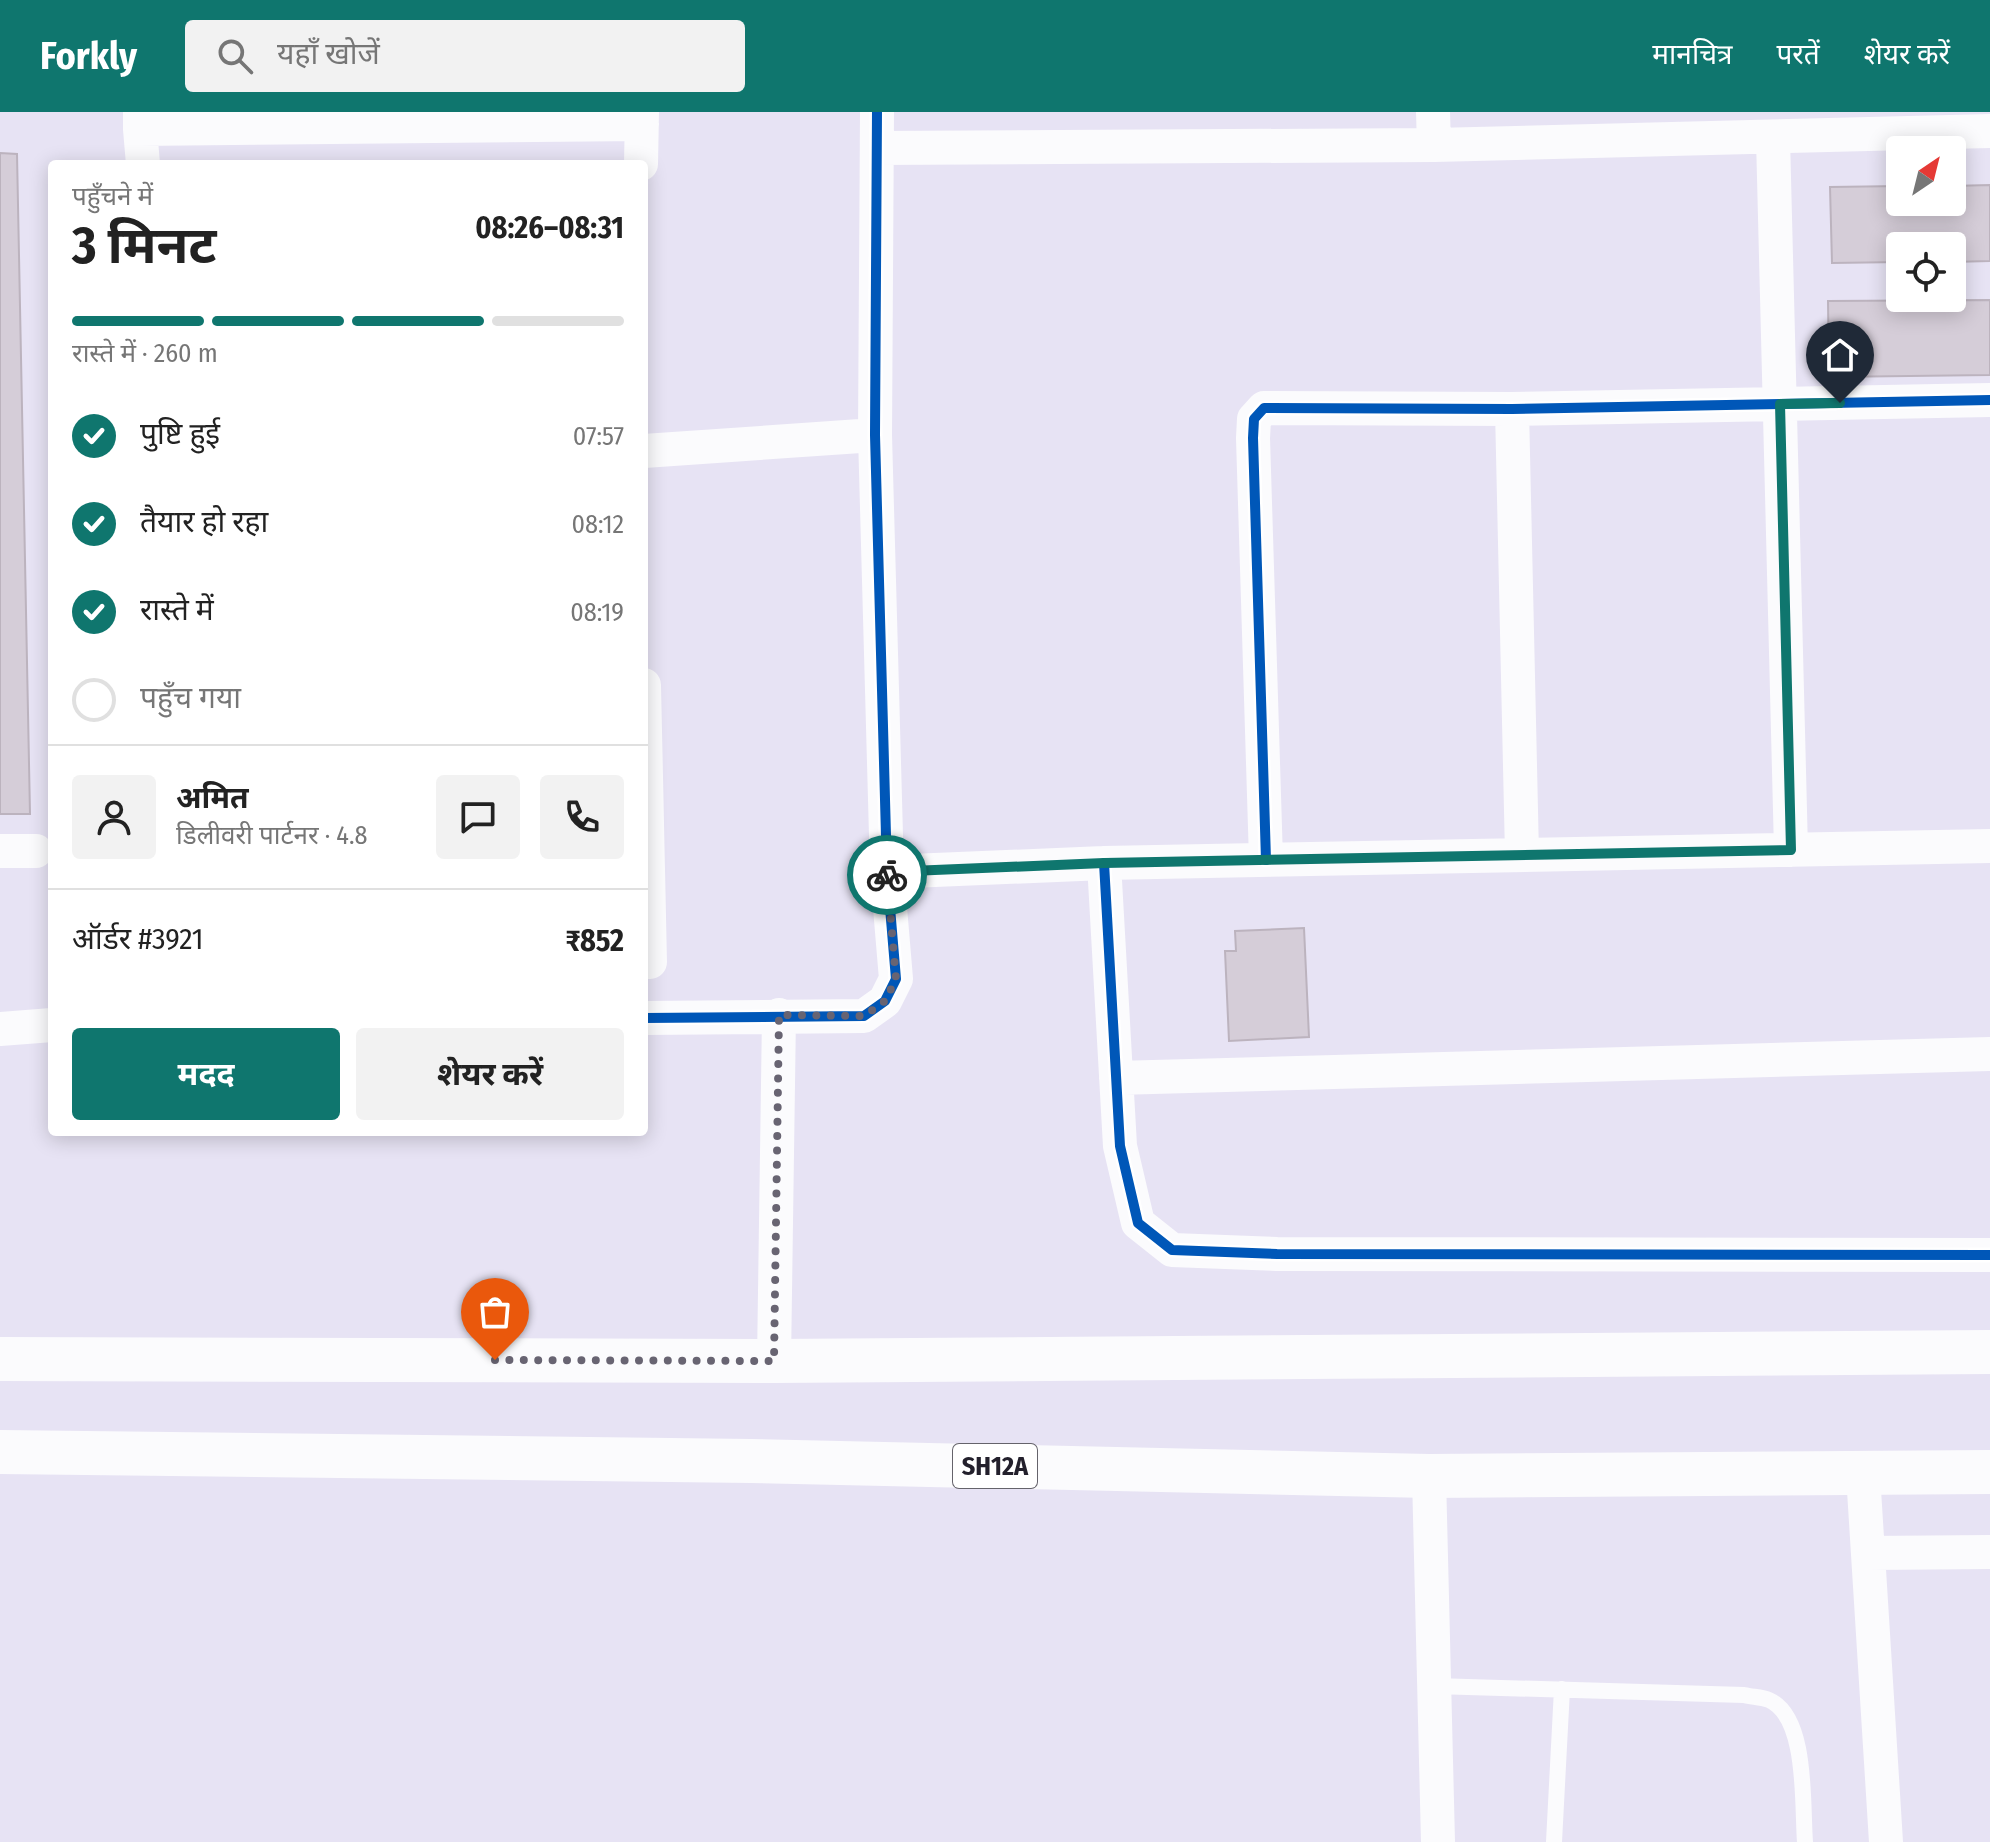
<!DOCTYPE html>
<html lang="hi">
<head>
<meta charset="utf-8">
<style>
  :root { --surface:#fff; --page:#f2f2f2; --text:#222; --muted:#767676; --line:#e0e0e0; --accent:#0f766e }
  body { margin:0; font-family:"Fira Sans Condensed","Noto Sans Devanagari",sans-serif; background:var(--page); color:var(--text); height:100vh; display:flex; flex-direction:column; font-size:30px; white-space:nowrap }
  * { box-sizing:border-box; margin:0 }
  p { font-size:26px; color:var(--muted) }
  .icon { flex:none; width:44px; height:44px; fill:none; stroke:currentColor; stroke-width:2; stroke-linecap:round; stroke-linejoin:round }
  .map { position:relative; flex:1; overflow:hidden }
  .details { position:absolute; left:48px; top:48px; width:600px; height:976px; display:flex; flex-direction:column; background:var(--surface); border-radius:8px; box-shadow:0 4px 20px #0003 }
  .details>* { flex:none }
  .needle { width:52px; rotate:35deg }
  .tools { position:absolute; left:1886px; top:24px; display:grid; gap:16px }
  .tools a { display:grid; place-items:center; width:80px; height:80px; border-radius:8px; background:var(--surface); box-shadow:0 4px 20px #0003; font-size:40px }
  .pin { position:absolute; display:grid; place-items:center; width:68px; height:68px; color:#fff; margin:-82px -34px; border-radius:50% 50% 50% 0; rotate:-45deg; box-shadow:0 0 8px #0007 }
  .pin .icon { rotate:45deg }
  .courier { position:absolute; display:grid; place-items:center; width:80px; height:80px; margin:-40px; border:6px solid #0f766e; border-radius:50%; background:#fff; color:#222; box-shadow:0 2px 10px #0007 }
  .summary em { font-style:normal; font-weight:700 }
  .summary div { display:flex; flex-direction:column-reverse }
  .summary { display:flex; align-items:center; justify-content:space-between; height:136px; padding:0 24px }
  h1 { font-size:52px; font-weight:700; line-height:60px }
  .bar { display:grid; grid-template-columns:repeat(4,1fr); gap:12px 8px; align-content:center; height:96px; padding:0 24px }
  .bar i { height:10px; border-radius:6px; background:var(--line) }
  .bar .on { background:var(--accent) }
  .bar p { grid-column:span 4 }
  .line { display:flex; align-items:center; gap:20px; padding:0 24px; border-top:2px solid var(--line) }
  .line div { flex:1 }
  .round { display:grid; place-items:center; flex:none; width:84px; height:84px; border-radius:8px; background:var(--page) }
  ol { padding:0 24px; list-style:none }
  li { display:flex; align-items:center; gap:24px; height:88px }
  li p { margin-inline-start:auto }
  li .icon { padding:8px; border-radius:50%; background:var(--accent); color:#fff; stroke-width:4 }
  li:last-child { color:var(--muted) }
  li i { width:44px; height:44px; border:4px solid var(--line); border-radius:50% }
  .primary-button { display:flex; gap:16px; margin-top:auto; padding:16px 24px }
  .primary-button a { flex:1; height:92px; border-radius:8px; background:var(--accent); color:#fff; font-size:32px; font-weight:700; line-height:92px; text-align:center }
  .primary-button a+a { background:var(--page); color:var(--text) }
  header { display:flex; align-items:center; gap:48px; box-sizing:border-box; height:112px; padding:0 40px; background:var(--accent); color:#fff }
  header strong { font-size:38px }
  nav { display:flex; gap:44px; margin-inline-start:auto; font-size:28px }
  .search { width:560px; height:72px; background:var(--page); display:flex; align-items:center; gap:20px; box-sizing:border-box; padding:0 28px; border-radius:8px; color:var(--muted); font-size:30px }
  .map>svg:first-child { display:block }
</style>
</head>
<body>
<header>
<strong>Forkly</strong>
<div class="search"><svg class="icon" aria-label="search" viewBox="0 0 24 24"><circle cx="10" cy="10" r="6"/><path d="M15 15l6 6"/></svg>यहाँ खोजें</div>
<nav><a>मानचित्र</a><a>परतें</a><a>शेयर करें</a></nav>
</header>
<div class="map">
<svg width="1990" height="1730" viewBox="0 0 1990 1730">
  <rect width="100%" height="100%" fill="#e7e3f4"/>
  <path fill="#d5cdd8" stroke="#bcb3be" stroke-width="2" d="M0,41L17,42L30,702H0Z
    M1990,73V149L1952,150V134H1900V150L1832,151L1830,75L1900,74V90H1952V74Z
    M1990,188V263L1829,265L1828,189Z
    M1304,816L1309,925L1229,929L1225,839H1236L1235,819Z"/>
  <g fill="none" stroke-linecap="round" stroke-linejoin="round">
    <path stroke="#fbfbfd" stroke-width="16" d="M1434,1574L1744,1583C1752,1585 1762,1585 1769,1588C1808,1605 1802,1693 1805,1730
      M1554,1730L1562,1577"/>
    <path stroke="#fbfbfd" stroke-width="34" d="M140,0V17L642,12
      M1433,0L1434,33
      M140,17L143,52
      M1773,26L1791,738
      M878,36L1434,33L1990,19
      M641,52L642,0
      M1512,297L1522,743
      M644,339L875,323
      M644,573L650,850H644
      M0,739H36
      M1266,748L1253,326L1254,307L1264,296L1512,297L1990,288
      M1104,751L1120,1034L1138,1111L1172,1138L1277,1142L1990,1143
      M887,760L1104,751L1990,734
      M644,906L864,904L885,889L896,867L887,760L875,323L877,0
      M0,917L52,913
      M1116,966L1990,942
      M774,1249L779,903
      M1863,1362L1886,1730
      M1429,1364L1438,1730
      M1868,1441L1990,1440"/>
    <path stroke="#fbfbfd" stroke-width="44" d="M0,1247L774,1249L1990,1240
      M0,1340L751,1349L1429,1364L1990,1360"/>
    <g stroke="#fff" stroke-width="15">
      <path id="cycleway" d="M1266,748L1253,326L1254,307L1264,296L1512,297L1990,288
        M1104,751L1120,1034L1138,1111L1172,1138L1277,1142L1990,1143
        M644,906L864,904L885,889L896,867L887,760L875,323L877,0"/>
    </g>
    <use href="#cycleway" stroke="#0057b8" stroke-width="10"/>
  </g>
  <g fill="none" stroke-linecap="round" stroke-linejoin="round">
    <path stroke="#686472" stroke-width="8" stroke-dasharray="0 14.4" d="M495,1248L774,1249L779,903L864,904L885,889L896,867L887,763"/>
    <path stroke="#0f766e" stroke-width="10" d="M887,763V760L1104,751L1791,738L1780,292L1840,291"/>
  </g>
  <g text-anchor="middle" stroke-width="7" stroke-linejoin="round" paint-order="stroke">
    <rect fill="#fff" stroke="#65636b" stroke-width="2" x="953" y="1332" width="84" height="44" rx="6"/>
    <g font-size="26" font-weight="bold" fill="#23202c">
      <text x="995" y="1363">SH12A</text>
    </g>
  </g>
</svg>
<div class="tools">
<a><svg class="needle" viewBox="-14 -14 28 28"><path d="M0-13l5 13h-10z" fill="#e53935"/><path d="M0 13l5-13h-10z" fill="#767676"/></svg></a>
<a><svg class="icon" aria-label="locate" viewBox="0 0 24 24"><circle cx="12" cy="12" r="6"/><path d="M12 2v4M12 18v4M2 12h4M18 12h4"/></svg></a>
</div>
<div class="pin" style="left:495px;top:1248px;background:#ea580c"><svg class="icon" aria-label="bag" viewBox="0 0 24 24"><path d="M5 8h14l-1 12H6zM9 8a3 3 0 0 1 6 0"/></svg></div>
<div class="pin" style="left:1840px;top:291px;background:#1f2937"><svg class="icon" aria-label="home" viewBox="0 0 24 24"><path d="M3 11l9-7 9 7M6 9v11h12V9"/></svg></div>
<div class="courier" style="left:887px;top:763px"><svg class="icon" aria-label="bike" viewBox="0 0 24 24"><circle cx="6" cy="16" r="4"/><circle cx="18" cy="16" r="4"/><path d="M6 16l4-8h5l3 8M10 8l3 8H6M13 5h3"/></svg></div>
<section class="details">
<div class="summary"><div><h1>3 मिनट</h1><p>पहुँचने में</p></div><em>08:26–08:31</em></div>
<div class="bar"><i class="on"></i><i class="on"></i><i class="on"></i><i></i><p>रास्ते में · 260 m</p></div>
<ol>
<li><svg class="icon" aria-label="check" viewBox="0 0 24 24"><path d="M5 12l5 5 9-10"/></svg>पुष्टि हुई<p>07:57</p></li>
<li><svg class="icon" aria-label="check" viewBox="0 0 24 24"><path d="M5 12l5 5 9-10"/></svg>तैयार हो रहा<p>08:12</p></li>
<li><svg class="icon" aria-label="check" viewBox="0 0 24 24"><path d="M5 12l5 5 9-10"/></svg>रास्ते में<p>08:19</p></li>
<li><i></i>पहुँच गया</li>
</ol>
<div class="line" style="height:144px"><a class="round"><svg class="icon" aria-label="person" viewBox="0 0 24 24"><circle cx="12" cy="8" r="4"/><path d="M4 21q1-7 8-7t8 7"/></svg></a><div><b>अमित</b><p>डिलीवरी पार्टनर · 4.8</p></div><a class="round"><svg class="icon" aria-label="chat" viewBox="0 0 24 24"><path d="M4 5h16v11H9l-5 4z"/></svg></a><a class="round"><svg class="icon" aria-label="phone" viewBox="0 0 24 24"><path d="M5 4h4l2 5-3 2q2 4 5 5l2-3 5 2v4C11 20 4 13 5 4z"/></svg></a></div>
<div class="line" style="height:104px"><div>ऑर्डर #3921</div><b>₹852</b></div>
<div class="primary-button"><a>मदद</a><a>शेयर करें</a></div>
</section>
</div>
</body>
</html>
